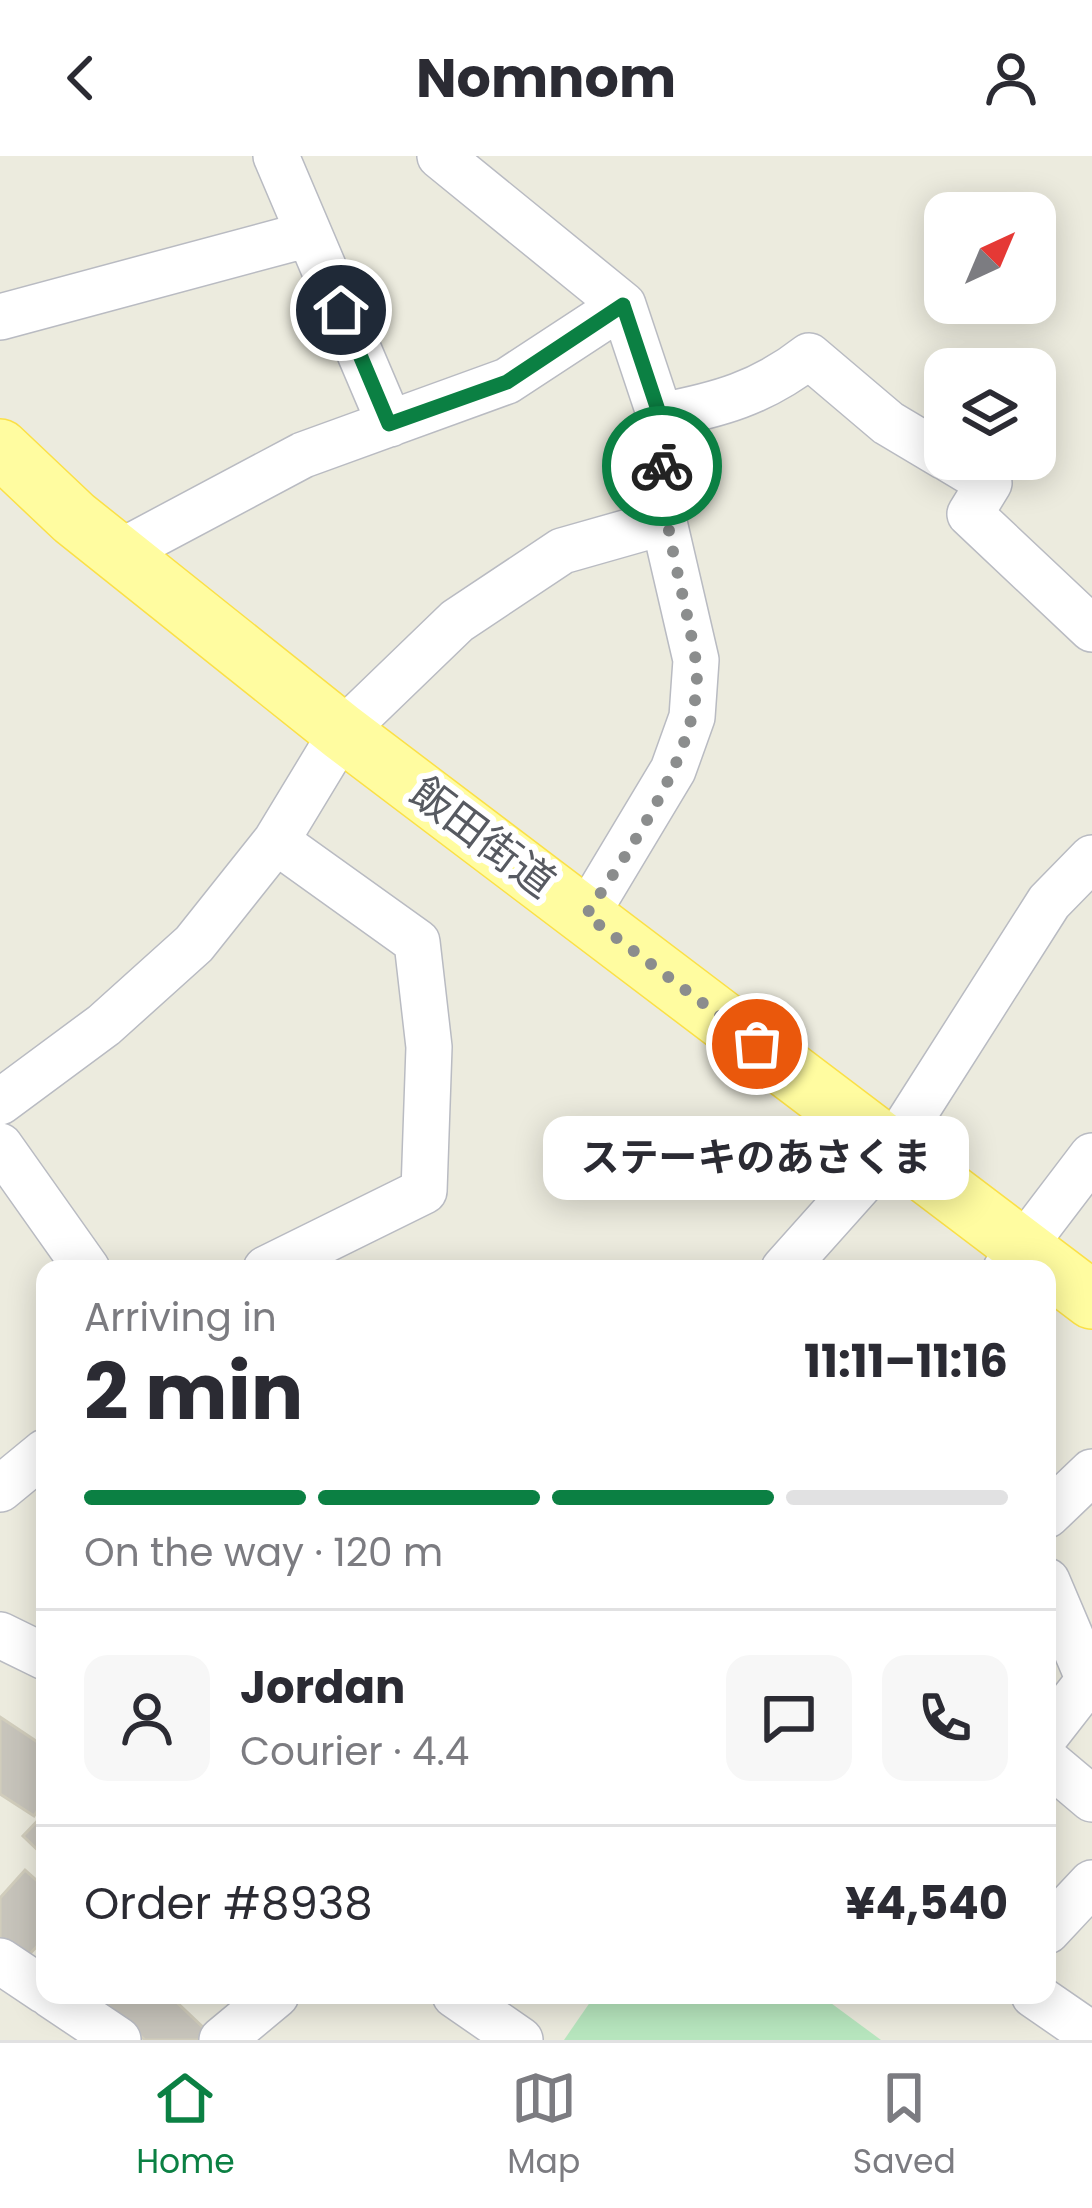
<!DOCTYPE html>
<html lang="en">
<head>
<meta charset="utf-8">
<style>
  :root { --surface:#fff; --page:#f7f7f7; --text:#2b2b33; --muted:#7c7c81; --line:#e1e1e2; --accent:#0b8043 }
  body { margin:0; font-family:Poppins,"Noto Sans JP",sans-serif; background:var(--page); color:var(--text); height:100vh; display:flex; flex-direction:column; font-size:45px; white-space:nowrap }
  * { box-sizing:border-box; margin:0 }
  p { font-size:39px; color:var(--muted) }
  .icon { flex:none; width:66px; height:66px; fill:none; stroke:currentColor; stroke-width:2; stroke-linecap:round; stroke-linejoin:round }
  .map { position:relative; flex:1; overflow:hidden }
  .side { position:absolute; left:36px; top:1104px; width:1020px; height:744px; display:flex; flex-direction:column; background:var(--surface); border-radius:24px; box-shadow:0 6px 30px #0003 }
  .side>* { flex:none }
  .needle { width:78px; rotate:44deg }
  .buttons { position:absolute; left:924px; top:36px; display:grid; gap:24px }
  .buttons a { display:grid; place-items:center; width:132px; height:132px; border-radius:24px; background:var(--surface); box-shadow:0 6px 30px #0003; font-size:60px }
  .pin { position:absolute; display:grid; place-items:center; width:102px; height:102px; color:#fff; margin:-51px; border:6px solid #fff; border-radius:50%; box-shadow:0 3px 12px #0007 }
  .courier { position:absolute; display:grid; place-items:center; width:120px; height:120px; margin:-60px; border:9px solid #0b8043; border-radius:50%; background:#fff; color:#222; box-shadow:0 3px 15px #0007 }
  .bubble { position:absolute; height:84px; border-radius:24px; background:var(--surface); box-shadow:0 6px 30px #0003; font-size:39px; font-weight:700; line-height:84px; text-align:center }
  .overview em { font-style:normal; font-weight:700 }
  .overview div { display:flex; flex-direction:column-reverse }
  .overview { display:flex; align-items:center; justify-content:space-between; height:204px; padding:0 48px }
  h1 { font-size:78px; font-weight:700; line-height:90px }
  .bar { display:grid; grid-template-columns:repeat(4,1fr); gap:18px 12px; align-content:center; height:144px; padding:0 48px }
  .bar i { height:15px; border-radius:9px; background:var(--line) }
  .bar .current { background:var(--accent) }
  .bar p { grid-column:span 4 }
  .line { display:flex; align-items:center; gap:30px; padding:0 48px; border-top:3px solid var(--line) }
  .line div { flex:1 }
  .round { display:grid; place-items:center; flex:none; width:126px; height:126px; border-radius:24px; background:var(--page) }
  header { display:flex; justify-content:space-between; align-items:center; height:156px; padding:0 48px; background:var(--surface); font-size:54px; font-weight:700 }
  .menu { display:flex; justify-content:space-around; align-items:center; height:168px; border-top:3px solid var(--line); background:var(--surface); font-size:33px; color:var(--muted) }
  .menu a { display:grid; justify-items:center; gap:6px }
  .menu .current { color:var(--accent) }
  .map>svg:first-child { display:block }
</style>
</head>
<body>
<header><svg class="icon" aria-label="back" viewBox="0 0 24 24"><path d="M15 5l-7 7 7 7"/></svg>Nomnom<svg class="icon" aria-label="person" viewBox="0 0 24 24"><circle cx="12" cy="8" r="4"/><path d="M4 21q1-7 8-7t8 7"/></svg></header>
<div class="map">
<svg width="1092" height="1884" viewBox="0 0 1092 1884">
  <rect width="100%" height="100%" fill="#ecebde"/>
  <path fill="#b7e6be" d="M595,1839H820L881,1884H564Z"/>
  <path fill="#c7c4bb" stroke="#d1cdbc" stroke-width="3" d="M0,1561L45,1591V1643L34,1660L0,1638Z
    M45,1657V1701L23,1680Z
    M25,1714L45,1732V1782L24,1804L0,1782V1742Z
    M97,1839H169L208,1876L200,1884H145Z"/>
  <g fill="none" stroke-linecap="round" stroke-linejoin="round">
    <g stroke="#b9bbc2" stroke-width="48">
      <path id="minor" d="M276,0L390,268
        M440,0L623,149
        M0,161L309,78
        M660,260C718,249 762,237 809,200L888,267L945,301
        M949,303L989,327L970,358L1092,473
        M117,398L303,299L507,225L623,149L660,260L664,366L696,504L692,561L673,614L586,759
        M0,946L104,869L194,788L276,685L342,576L457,465L562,395L664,366
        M0,990L87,1113
        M266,1113L424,1035L429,891L417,786L276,685
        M784,1113L893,991L1049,746L1092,702
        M1006,1113L1092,1000
        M0,1333L45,1296
        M1047,1359L1092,1316
        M1047,1425L1089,1524L1047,1578
        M0,1479L45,1501
        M1047,1605L1092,1643
        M1047,1775L1092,1727
        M0,1805L45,1835
        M51,1839L118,1884
        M455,1839L520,1884
        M1034,1839L1092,1879
        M222,1884L276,1839"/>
    </g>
    <g stroke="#fbe047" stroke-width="60">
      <path id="major" d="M0,292L74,362L342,576L1092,1144"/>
    </g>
    <use href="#minor" stroke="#fff" stroke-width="45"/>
    <use href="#major" stroke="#fffca0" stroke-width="57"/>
  </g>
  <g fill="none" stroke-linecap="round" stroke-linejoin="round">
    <path stroke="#8b8d8d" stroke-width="12" stroke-dasharray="0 21.6" d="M662,310C664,377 684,435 695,500C710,582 630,693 586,759L757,888"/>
    <path stroke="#0b8043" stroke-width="15" d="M341,154L389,268L507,226L623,149L660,260L662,310"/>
  </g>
  <g text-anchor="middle" stroke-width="12" stroke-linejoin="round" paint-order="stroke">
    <g font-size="42" fill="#575a61" stroke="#fff">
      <text transform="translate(483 681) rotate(37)" y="15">飯田街道</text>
    </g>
  </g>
</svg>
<div class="buttons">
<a><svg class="needle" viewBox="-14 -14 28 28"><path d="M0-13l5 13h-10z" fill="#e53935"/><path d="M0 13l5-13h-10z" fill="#7c7c81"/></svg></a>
<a><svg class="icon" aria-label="layers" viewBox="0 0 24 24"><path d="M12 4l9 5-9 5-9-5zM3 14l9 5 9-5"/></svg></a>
</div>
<div class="pin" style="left:757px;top:888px;background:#ea580c"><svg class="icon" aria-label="bag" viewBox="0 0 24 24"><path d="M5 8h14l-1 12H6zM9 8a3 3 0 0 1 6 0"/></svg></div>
<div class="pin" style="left:341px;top:154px;background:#1f2937"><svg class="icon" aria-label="home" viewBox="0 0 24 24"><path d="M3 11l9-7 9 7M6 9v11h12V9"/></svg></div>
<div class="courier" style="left:662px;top:310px"><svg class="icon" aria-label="bike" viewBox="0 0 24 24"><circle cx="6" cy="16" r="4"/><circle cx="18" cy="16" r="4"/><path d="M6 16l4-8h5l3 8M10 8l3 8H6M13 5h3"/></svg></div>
<div class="bubble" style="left:543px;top:960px;width:426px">ステーキのあさくま</div>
<section class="side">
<div class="overview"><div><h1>2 min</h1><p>Arriving in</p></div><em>11:11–11:16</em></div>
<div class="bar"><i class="current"></i><i class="current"></i><i class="current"></i><i></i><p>On the way · 120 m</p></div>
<div class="line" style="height:216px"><a class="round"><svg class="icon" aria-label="person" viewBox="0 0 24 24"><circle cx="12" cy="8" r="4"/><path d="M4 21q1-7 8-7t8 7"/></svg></a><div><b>Jordan</b><p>Courier · 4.4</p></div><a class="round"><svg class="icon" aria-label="chat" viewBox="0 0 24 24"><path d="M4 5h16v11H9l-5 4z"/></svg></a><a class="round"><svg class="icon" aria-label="phone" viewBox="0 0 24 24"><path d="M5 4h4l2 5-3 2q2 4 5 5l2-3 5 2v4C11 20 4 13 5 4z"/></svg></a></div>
<div class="line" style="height:156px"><div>Order #8938</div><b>¥4,540</b></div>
</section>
</div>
<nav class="menu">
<a class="current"><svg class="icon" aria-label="home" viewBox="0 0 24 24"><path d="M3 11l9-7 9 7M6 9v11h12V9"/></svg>Home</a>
<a><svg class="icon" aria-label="map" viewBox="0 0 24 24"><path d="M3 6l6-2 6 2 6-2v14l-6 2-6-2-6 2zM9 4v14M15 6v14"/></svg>Map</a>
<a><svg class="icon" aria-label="saved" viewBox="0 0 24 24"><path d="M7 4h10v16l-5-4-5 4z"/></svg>Saved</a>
</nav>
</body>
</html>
